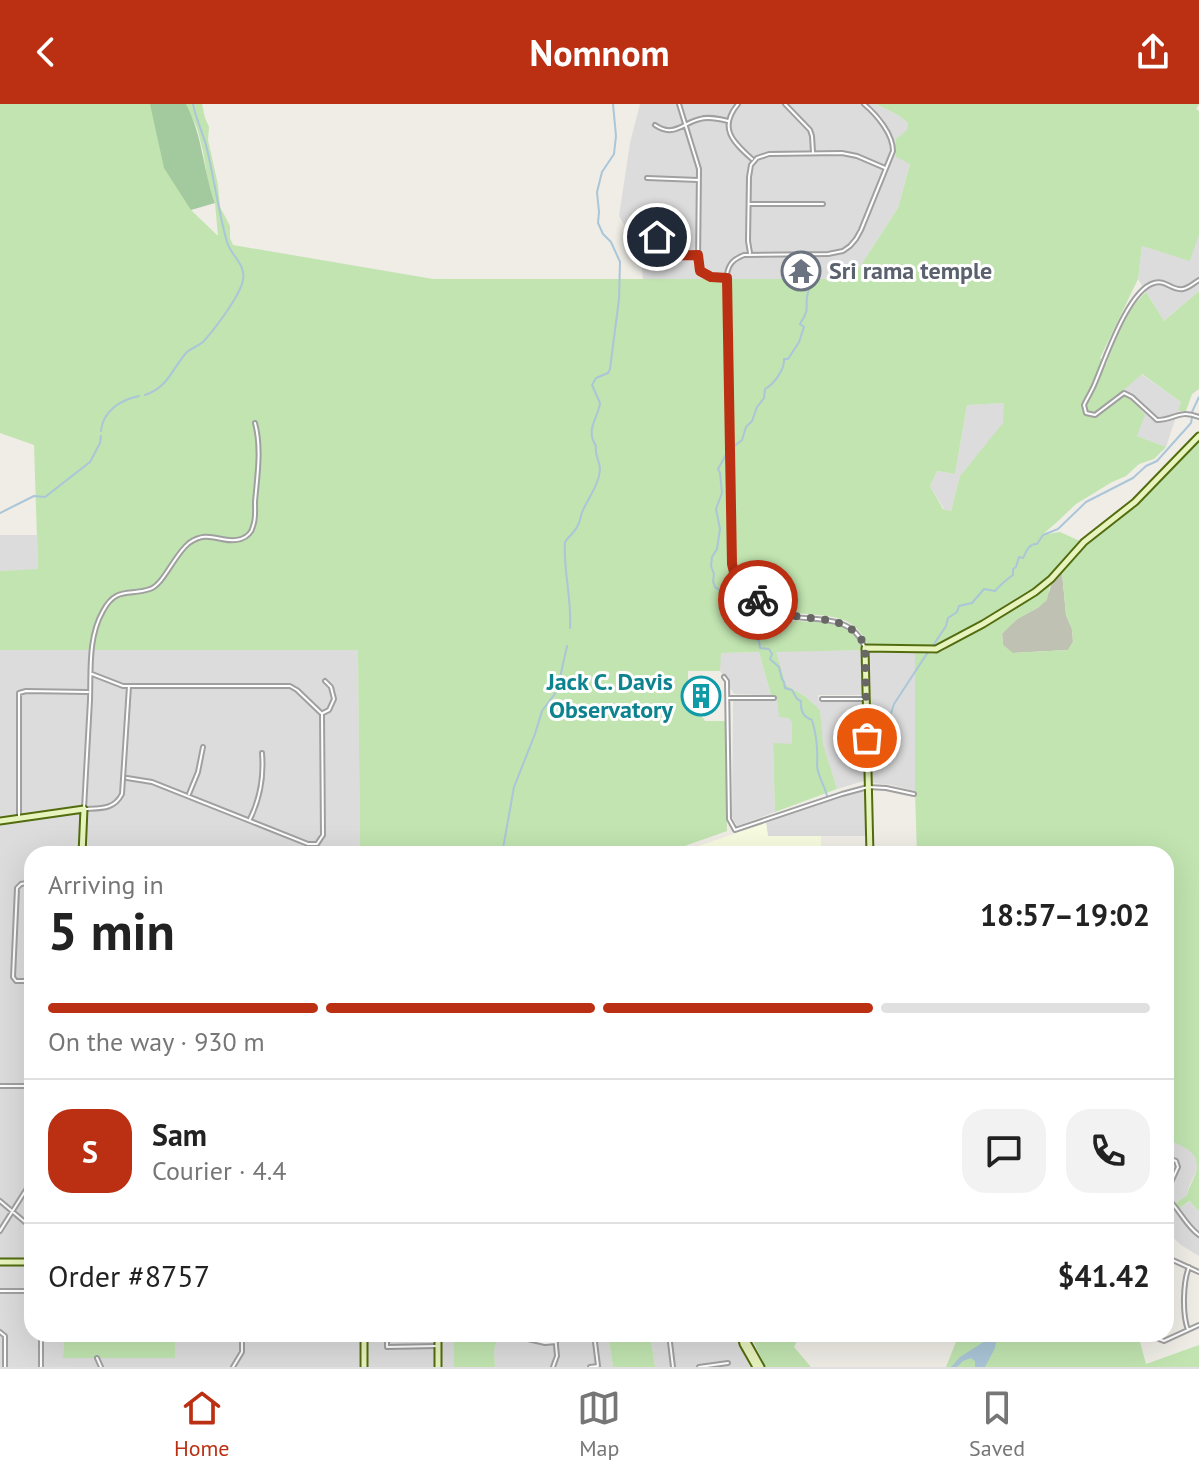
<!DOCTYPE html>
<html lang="en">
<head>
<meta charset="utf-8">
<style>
  :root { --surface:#fff; --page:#f2f2f2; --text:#222; --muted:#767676; --line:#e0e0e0; --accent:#bb2f12 }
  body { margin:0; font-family:"PT Sans",sans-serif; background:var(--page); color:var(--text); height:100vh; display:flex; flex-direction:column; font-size:30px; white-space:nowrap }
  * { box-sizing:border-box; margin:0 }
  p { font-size:26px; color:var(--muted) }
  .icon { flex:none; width:44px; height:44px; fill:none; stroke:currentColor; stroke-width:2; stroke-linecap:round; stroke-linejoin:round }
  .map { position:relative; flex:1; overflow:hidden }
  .details { position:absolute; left:24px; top:742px; width:1150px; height:496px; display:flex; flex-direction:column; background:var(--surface); border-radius:24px; box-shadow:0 8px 32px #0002 }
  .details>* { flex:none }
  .pin { position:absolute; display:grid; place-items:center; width:68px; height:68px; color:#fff; margin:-34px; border:4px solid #fff; border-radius:50%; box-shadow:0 2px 8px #0007 }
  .courier { position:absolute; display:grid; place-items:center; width:80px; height:80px; margin:-40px; border:6px solid #bb2f12; border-radius:50%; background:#fff; color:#222; box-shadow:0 2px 10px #0007 }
  .overview em { font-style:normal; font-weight:700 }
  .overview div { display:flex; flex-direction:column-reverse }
  .overview { display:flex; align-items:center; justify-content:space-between; height:136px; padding:0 24px }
  h1 { font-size:52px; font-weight:700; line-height:60px }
  .bar { display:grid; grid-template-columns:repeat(4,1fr); gap:12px 8px; align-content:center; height:96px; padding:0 24px }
  .bar i { height:10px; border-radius:6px; background:var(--line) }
  .bar .active { background:var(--accent) }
  .bar p { grid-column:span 4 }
  .line { display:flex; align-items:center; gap:20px; padding:0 24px; border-top:2px solid var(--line) }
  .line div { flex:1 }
  .round { display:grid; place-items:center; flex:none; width:84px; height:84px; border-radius:24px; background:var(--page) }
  header { display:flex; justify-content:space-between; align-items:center; height:104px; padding:0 24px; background:var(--accent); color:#fff; font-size:36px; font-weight:700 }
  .menu { display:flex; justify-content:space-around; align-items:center; height:112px; border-top:2px solid var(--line); background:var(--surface); font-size:22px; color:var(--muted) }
  .menu a { display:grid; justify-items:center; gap:4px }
  .menu .active { color:var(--accent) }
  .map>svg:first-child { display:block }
</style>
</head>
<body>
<header><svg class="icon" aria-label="back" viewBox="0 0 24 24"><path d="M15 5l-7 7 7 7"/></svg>Nomnom<svg class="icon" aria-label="share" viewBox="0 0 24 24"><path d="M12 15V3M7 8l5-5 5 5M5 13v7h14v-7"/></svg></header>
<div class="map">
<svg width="1199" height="1263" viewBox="0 0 1199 1263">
  <rect width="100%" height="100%" fill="#efede6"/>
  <path fill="#dddcdc" d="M640,0H876L898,11L908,19L910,59L898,104L852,175H643L640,148L619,112L630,39Z
    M1199,131V187L1164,217L1138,175L1142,142L1190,156Z
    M1141,270L1181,298L1166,343L1137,332L1129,293L1124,286Z
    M1004,299V319L960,372L951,407L944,405L930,382L937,367L955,370L967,301Z
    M0,431H37L38,466L0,467Z
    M0,546H358L360,750H32V1158H0Z
    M863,546L864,589L861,591H818L819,598L861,596L864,599L865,674L864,677L837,685L822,639L820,606L806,593L786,581L775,547Z
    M870,547L915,549V687L892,681L871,679Z
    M759,548L771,591H777L792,619V640H773L775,708L737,722L732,713L733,597L770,596L767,591L734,590L720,567V549Z
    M865,686L866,732H768L766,719L822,698Z
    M1166,1036L1188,1044L1193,1049L1197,1057V1066L1189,1082L1187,1091L1166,1106Z
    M1191,1097L1199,1107V1152L1181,1141L1167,1128L1166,1124V1113Z
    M0,1160H32V1230H64L63,1253H175V1230H359V1263H0Z
    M364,1230H454V1263H364Z
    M498,1230H608L613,1263H495L494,1247Z
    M650,1230H734L750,1263H655Z"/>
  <path fill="#f7fce1" d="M766,719L768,732H821V750H675Z"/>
  <path fill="#bfc2b2" d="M1062,468L1066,511L1072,525L1073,538L1068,546L1012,549L1003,541L1002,529L1017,515L1039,503L1050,486L1051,477Z"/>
  <path fill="#c1e4b0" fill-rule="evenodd" d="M0,0H150L191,106L218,132L215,99L208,79L203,47L197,24L186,0H202L205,14L209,23L208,36L218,81L220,103L230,122V134L233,141L433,175H724L728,460C734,479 745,501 763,510C790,523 830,511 854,529C859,533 861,540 863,546L776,548L786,581L806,593L820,606L823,640L837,685L775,708L773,639L792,640V619L789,614L779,613L777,592L771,591L759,548L721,549L720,567H688V593L705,617H725L727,727L662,750H360L358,546H0V467L38,465L34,341L0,329Z
    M876,0H1199L1196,5L1199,7V131L1190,157L1142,142L1138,175L1100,254L1106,261C1116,234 1125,208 1146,188L1164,217L1199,187V285L1192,290L1186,307H1178L1181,298L1142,270L1124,286L1145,311L1137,332L1166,343L1154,355L1139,360L1126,372L1112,378L1076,400L1057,418L1042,431L1060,428L1080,437L1042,480L1026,488L964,527L936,541L867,540C853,504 814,514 784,507C772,503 761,493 752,485C744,477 737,470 734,460L731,175H852L898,104L910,60L896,53V35L907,26L908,19L898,11ZM1004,299L1003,319L960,372L951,407L943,405L930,382L937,367L955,370L967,301Z
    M1199,338V1107L1190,1097L1166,1113V1106L1187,1091C1189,1082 1195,1074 1197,1065C1199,1046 1180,1041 1166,1036V750H917L915,687V549L933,550L943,547L1051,477L1047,496L1039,503L1017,515L1002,530L1003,541L1013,549L1068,546L1073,538L1072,525L1066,511L1062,468L1089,438L1118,417L1160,378Z
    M64,1230H175V1254H63Z
    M454,1230H498L494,1247L495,1263H454Z
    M608,1230H650L655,1263H613Z
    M750,1230H800L794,1243L811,1263H764L765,1262Z
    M959,1230H1138L1146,1260L1199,1241V1263H946Z"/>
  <path fill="#a3ca9e" d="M150,0H186C203,32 203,67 215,99L191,106L164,64Z"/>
  <path fill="#aac6d8" d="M990,1234L996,1238L995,1244L985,1263H975V1257L971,1254L963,1257L957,1263H951L960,1253Z"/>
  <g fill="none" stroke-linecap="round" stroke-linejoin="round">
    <path stroke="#aac6d8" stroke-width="2" d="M145,291C169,283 172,264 187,248C192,244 198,242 203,238C214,226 240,192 243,176C246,160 231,152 227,138C218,106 214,73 206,41C202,27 196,15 193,0
      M1192,308L1199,293
      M101,327C103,307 120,296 139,292
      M732,344L742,336L746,323L752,317L757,303L764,294L765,285C774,280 785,265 784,255H788L799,238L804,223L800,220L801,218C811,204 804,201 808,188C811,177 811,188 809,176
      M727,349L718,365L720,369L722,389L716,405L720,425L717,445L712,453L711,462L714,470L713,477L715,483L721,487L729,502L744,512L749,529L759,537L760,544L769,545L772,550L770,555L779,563L782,575L784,578L785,584L792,586L797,595L801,597C800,607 803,613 812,616C817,632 818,645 817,661C817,671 825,682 827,692
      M0,409L34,392L45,393L90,358L100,339L101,332
      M570,524C572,495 563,466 565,438C569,432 574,429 577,423C581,417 580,412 583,406C589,393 599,380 600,366C600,356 594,351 596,342C585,325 598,315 600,299L592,281L596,274L608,269L610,265L619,195L620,158L611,138L603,130L598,119L599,108L597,88L602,68L614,50L616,32L613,0
      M932,543L946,522L948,514L957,508L959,502L972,499L984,485L995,487C1000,481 1006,476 1013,471V465L1016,463L1019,453L1023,454C1026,448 1029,439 1037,440L1043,431L1058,425L1086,398L1133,374L1146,362L1157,357L1191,319L1192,313
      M888,619L894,600L928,548
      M829,746H836
      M502,750L514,683L535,630L542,607L557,587L567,542"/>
    <g stroke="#a0a0a0" stroke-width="6">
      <path id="street" d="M679,0L699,65L698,161C702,174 714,174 726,174
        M738,0C718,24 733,38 752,55
        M785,0L810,26L812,32L813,48
        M655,21C674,34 682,19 700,15C709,12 720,15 728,17
        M647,74L698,76
        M749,100H823
        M657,131C657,156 679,150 697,151
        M750,149L748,137L749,73L751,61L757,54L769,50L842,49L857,52L885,64
        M1199,176C1194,179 1189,184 1183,185C1172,187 1165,175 1154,179C1128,186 1105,256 1095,279C1092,287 1087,294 1084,301L1086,309L1095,311L1124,289L1132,293L1157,316C1175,316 1178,305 1199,313
        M864,542C851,507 807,519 779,510C764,506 739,480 733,467L727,170C729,159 734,155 744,151L828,150L843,147L850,142L856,135L861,126L893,47C893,30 877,11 864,0
        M92,570L123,582H290L297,586L321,609
        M724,573L727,577L729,715L735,726L842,690L868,683L886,684L914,690
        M129,582L122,690C114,706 100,704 84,705C86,669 88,632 90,596C91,566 88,533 103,507C116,482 130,492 150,485C164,480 174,451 189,439C209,424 222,441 241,435C247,433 252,428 253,422C256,415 255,406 255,398C257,373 262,345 255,319
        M729,594H774
        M822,595H865
        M323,609L329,606L334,595L331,583L325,577
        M127,674L152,678L308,740H317L323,731L322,610
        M189,690L198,668L203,643
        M19,713V589L26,587L88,588
        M250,715C261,693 264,673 262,649
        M32,778L21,780L17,784L13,873L16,877H32
        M0,982H32
        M1166,1053L1176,1057L1178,1063L1166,1089
        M1166,1093C1179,1104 1185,1121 1199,1131
        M0,1097L32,1124
        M0,1127L29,1081L32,1060
        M1166,1153L1199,1168
        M0,1187H32
        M1188,1226C1182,1210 1183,1178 1189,1163
        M0,1228L5,1232V1263
        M41,1230V1263
        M387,1230V1243L437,1242
        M517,1230L519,1233L545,1239L556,1238
        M669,1230L673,1263
        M1156,1230L1159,1235L1164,1237L1199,1221
        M97,1254L101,1263
        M233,1263L242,1248V1230
        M553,1263L557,1252L555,1230
        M590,1263L598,1262L594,1230
        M699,1263L728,1259"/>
    </g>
    <g stroke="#526c0f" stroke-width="9">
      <path id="secondary" d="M0,717L84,705L82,750
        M870,750L865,544L936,545L983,520L1035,488L1051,475L1084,438L1135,398L1199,332
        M0,1158H32
        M364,1230V1263
        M438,1230V1263
        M741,1232L747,1238L761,1263
        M741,1232L743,1240L756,1263"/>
    </g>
    <use href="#street" stroke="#fff" stroke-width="2"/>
    <use href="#secondary" stroke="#e8f4be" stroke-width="5"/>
  </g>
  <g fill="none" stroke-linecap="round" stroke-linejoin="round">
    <path stroke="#686765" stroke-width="8" stroke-dasharray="0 14.4" d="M758,496L773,508L779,510L835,517L853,526L861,534L865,548L867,634"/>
    <path stroke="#bb2f12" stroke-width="10" d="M657,133C659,156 681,151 698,151L700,167L711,173L727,174L732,460L735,472L758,496"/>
  </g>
  <defs>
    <g id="temple-ring" transform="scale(2)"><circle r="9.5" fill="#fff" stroke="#6b7280" stroke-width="1.5"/><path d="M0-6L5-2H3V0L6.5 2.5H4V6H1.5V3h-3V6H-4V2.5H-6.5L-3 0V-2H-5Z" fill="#6b7280"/></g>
    <g id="building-ring" transform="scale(2)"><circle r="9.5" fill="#fff" stroke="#0f9aa8" stroke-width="1.5"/><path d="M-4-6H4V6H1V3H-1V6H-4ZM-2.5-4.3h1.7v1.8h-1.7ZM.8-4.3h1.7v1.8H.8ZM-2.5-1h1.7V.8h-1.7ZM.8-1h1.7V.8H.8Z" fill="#0f9aa8"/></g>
  </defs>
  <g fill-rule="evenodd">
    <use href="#temple-ring" x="801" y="167"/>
    <use href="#building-ring" x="701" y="592"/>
  </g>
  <g text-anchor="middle" stroke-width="6" stroke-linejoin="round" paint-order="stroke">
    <g font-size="24" font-weight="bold" fill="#5b616d" stroke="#fff" text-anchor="start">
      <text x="829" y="175">Sri rama temple</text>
    </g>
    <g font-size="24" font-weight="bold" fill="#0d838f" stroke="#fff" text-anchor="end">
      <text x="673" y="586">Jack C. Davis<tspan x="673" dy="28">Observatory</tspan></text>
    </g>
  </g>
</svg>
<div class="pin" style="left:867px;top:634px;background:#ea580c"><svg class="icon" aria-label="bag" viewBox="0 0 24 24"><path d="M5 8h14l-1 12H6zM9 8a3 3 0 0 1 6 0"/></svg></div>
<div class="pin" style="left:657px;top:133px;background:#1f2937"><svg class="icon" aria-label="home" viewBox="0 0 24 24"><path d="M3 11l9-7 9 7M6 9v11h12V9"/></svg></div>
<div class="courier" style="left:758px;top:496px"><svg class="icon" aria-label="bike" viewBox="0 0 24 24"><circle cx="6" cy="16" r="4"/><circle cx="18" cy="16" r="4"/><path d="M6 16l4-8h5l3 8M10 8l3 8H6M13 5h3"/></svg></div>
<section class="details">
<div class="overview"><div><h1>5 min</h1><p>Arriving in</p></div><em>18:57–19:02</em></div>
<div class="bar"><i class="active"></i><i class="active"></i><i class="active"></i><i></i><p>On the way · 930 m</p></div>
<div class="line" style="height:144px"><b class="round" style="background:var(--accent);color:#fff">S</b><div><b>Sam</b><p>Courier · 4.4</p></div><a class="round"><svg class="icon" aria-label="chat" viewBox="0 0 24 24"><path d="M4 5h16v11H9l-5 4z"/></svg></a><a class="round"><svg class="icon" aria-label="phone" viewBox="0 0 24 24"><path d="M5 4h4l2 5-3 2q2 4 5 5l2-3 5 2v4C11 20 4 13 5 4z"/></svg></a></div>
<div class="line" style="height:104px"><div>Order #8757</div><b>$41.42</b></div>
</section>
</div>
<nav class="menu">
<a class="active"><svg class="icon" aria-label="home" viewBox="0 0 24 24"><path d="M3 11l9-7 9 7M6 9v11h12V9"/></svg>Home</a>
<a><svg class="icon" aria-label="map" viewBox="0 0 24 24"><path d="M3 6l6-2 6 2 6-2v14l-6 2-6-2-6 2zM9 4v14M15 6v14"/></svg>Map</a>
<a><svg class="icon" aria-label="saved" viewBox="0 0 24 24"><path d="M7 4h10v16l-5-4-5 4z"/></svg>Saved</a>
</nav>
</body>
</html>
